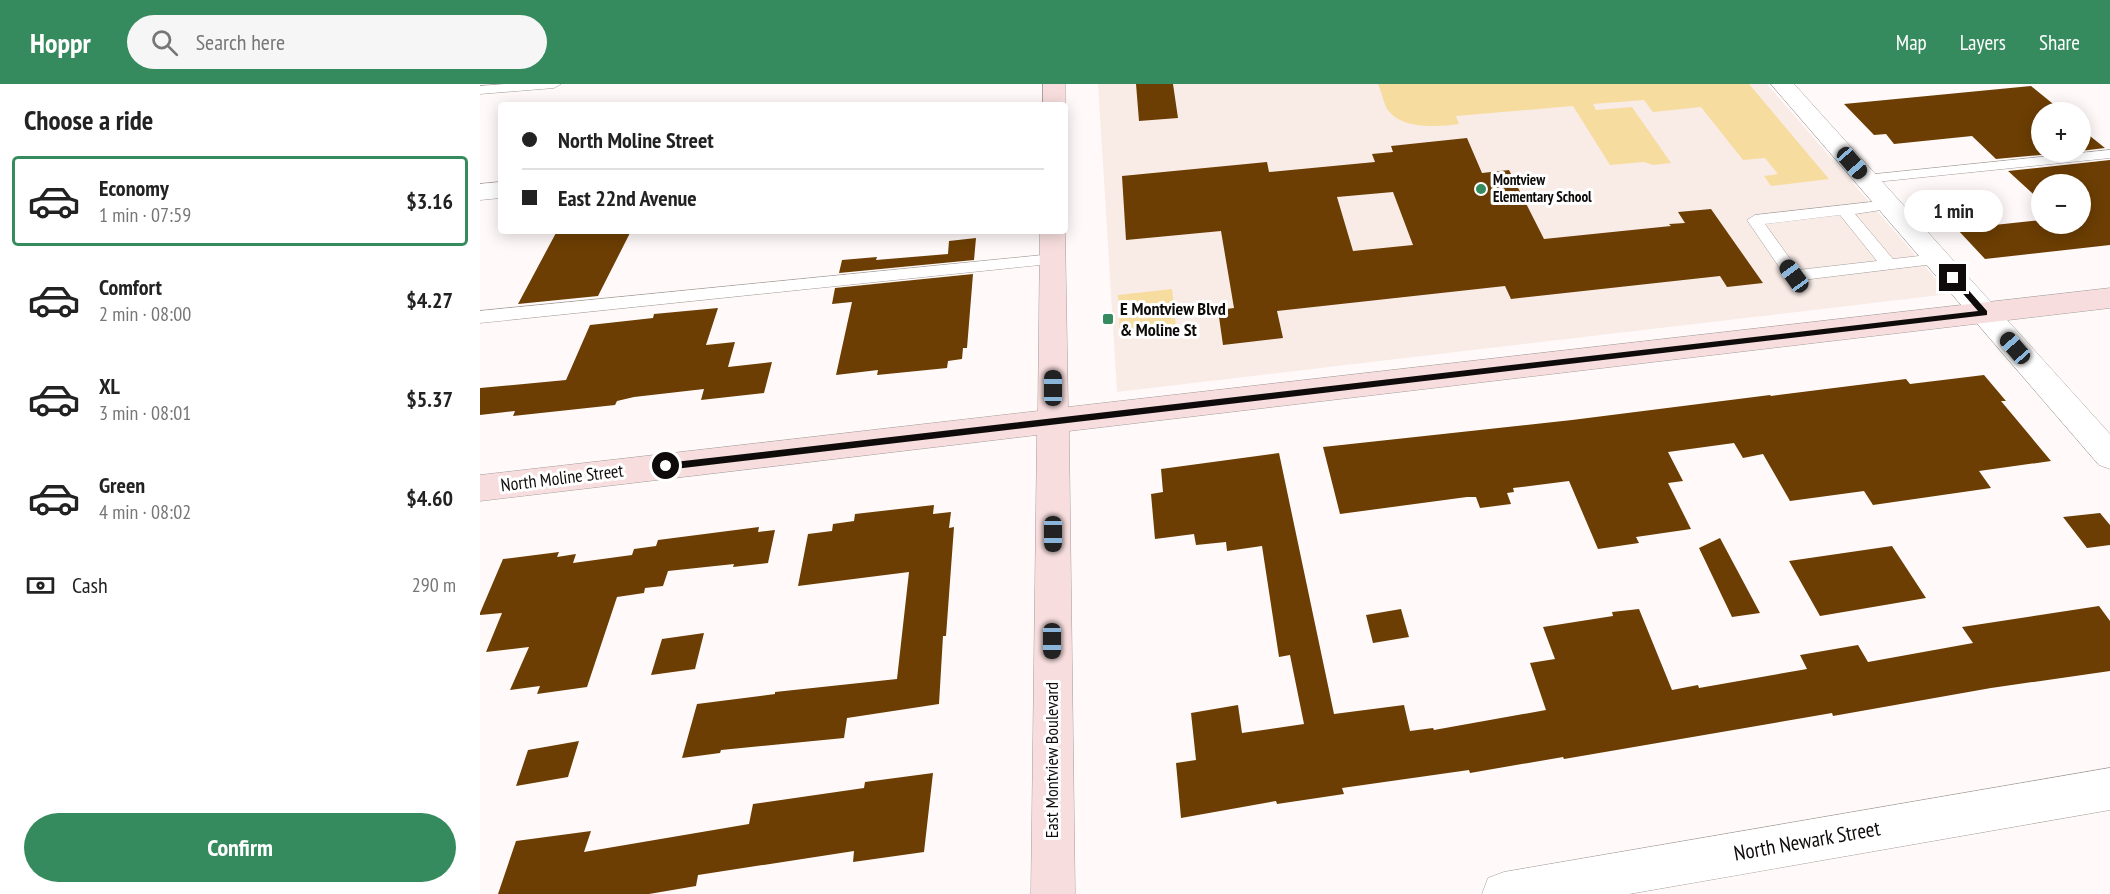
<!DOCTYPE html>
<html lang="en">
<head>
<meta charset="utf-8">
<style>
  body { margin:0; font-family:"PT Sans Narrow",sans-serif; background:#f6f6f6; color:#222; height:100vh; display:flex; flex-direction:column; font-size:22px; white-space:nowrap }
  * { box-sizing:border-box; margin:0 }
  p { font-size:20px; color:#767676 }
  .icon { flex:none; width:33px; height:33px; fill:none; stroke:currentColor; stroke-width:2; stroke-linecap:round; stroke-linejoin:round }
  .map { position:relative; flex:1; overflow:hidden }
  .side { display:flex; flex-direction:column; background:#fff; width:480px }
  .side>* { flex:none }
  .top-card { position:absolute; left:18px; top:18px; width:570px; height:132px; border-radius:6px; box-shadow:0 3px 15px #0003; display:grid; align-content:center; height:132px; padding:0 24px; background:#fff }
  .controls { position:absolute; left:1551px; top:18px; display:grid; gap:12px }
  .controls a { display:grid; place-items:center; width:60px; height:60px; border-radius:50%; background:#fff; box-shadow:0 3px 15px #0003; font-size:30px }
  .end { position:absolute; width:27px; height:27px; margin:-14px; border:8px solid #0e0b0a; background:#fff; box-shadow:0 0 0 3px #fff }
  .from { border-radius:50% }
  .bubble { position:absolute; height:42px; border-radius:21px; background:#fff; box-shadow:0 3px 15px #0003; font-size:20px; font-weight:800; line-height:42px; text-align:center }
  .car { position:absolute; width:18px; height:36px; margin:-18px -9px; border-radius:8px; box-shadow:0 0 4px 2px #0007; background:linear-gradient(#222 24%,#8ab4d8 0 40%,#222 0 76%,#8ab4d8 0 86%,#222 0) }
  .top-card b { display:flex; align-items:center; gap:21px; height:57px; font-size:22px }
  .top-card b+b { border-top:2px solid #e0e0e0 }
  .top-card i { width:15px; height:15px; background:#222 }
  ul { padding:0; list-style:none }
  li { display:flex; align-items:center; gap:18px; height:90px; margin:0 12px 9px; padding:0 12px; border:3px solid transparent; border-radius:6px }
  li div { flex:1 }
  li b { display:block; font-size:22px }
  li em { font-style:normal; font-weight:800 }
  li.selected { border-color:#368b5e }
  li>.icon { width:54px; height:54px; stroke-width:1.5 }
  h2 { padding:0 24px; font-size:27px; line-height:72px }
  .pay { display:flex; align-items:center; gap:15px; height:66px; padding:0 24px; font-size:22px }
  .pay p { margin-inline-start:auto }
  .cta { display:flex; gap:12px; margin-top:auto; padding:12px 24px }
  .cta a { flex:1; height:69px; border-radius:36px; background:#368b5e; color:#fff; font-size:24px; font-weight:800; line-height:69px; text-align:center }
  header { display:flex; align-items:center; gap:36px; box-sizing:border-box; height:84px; padding:0 30px; background:#368b5e; color:#fff }
  header strong { font-size:28px }
  nav { display:flex; gap:33px; margin-inline-start:auto; font-size:21px }
  .search { width:420px; height:54px; background:#f6f6f6; display:flex; align-items:center; gap:15px; box-sizing:border-box; padding:0 21px; border-radius:33px; color:#767676; font-size:22px }
  main { display:flex; flex:1; min-height:0 }
  .map>svg:first-child { display:block }
</style>
</head>
<body>
<header>
<strong>Hoppr</strong>
<div class="search"><svg class="icon" aria-label="search" viewBox="0 0 24 24"><circle cx="10" cy="10" r="6"/><path d="M15 15l6 6"/></svg>Search here</div>
<nav><a>Map</a><a>Layers</a><a>Share</a></nav>
</header>
<main>
<section class="side">
<h2>Choose a ride</h2>
<ul>
<li class="selected"><svg class="icon" aria-label="car" viewBox="0 0 24 24"><path d="M5 17H2v-5l4-1 3-4h7l3 4 3 1v5h-3M9 17h6M6 11h13"/><circle cx="7" cy="17" r="2"/><circle cx="17" cy="17" r="2"/></svg><div><b>Economy</b><p>1 min · 07:59</p></div><em>$3.16</em></li>
<li><svg class="icon" aria-label="car" viewBox="0 0 24 24"><path d="M5 17H2v-5l4-1 3-4h7l3 4 3 1v5h-3M9 17h6M6 11h13"/><circle cx="7" cy="17" r="2"/><circle cx="17" cy="17" r="2"/></svg><div><b>Comfort</b><p>2 min · 08:00</p></div><em>$4.27</em></li>
<li><svg class="icon" aria-label="car" viewBox="0 0 24 24"><path d="M5 17H2v-5l4-1 3-4h7l3 4 3 1v5h-3M9 17h6M6 11h13"/><circle cx="7" cy="17" r="2"/><circle cx="17" cy="17" r="2"/></svg><div><b>XL</b><p>3 min · 08:01</p></div><em>$5.37</em></li>
<li><svg class="icon" aria-label="car" viewBox="0 0 24 24"><path d="M5 17H2v-5l4-1 3-4h7l3 4 3 1v5h-3M9 17h6M6 11h13"/><circle cx="7" cy="17" r="2"/><circle cx="17" cy="17" r="2"/></svg><div><b>Green</b><p>4 min · 08:02</p></div><em>$4.60</em></li>
</ul>
<div class="pay"><svg class="icon" aria-label="cash" viewBox="0 0 24 24"><path d="M3 7h18v10H3z"/><circle cx="12" cy="12" r="2"/></svg>Cash<p>290 m</p></div>
<div class="cta"><a>Confirm</a></div>
</section>
<div class="map">
<svg width="1630" height="810" viewBox="0 0 1630 810">
  <rect width="100%" height="100%" fill="#fffaf9"/>
  <path fill="#f9ece7" d="M618 0H1287L1469 210 637 308Z"/>
  <path fill="#f6dc9f" d="M898 0H1269L1349 95 1291 102 1284 92 1298 90 1285 74 1263 76 1221 23 1173 28 1164 16 1113 20 1116 26 1152 23 1191 79 1173 81 1164 78 1130 81 1093 22 976 32 979 40C957 43 919 46 906 23 903 16 901 7 898 0Z
    M692 205 696 242 640 248 638 211Z"/>
  <path fill="#6c3e03" fill-rule="evenodd" d="M656 0H693L698 34 659 37Z
    M1551 2 1583 28H1562V68H1593L1516 75 1492 52 1414 60 1406 50 1394 51 1364 20Z
    M1600 44 1625 64 1600 67Z
    M987 54 1002 89 1029 86 1064 155 1191 142 1189 140 1205 139 1198 128 1231 125 1283 199 1247 203 1240 192 1031 215 1025 202 797 227 803 254 743 261 738 226 754 224 741 147 646 156 642 92 787 78 789 88 895 78 892 70 913 68 911 62ZM913 108 933 161 873 167 857 113Z
    M1630 76V161L1505 175 1477 145 1562 136V140H1600V100H1562V118L1528 87Z
    M77 147H151L118 212 38 220Z
    M496 154 494 176 359 189 362 176 397 173 396 176 468 170 469 157Z
    M493 190 487 264H483L482 275 468 277 467 284 397 291 398 286 356 291 372 218 352 220 355 204Z
    M238 224 226 261 255 258 248 283 292 278 284 309 221 316 224 305 154 313 137 317 135 321 33 332 35 327 0 331V304L86 296 110 241 173 234 174 230Z
    M1504 291 1526 317H1521L1571 377 1499 387 1511 404 1393 421 1384 407 1310 417 1283 370 1263 374 1254 359 1188 368 1203 397 1188 399 1211 445 1156 453 1159 459 1118 465 1089 397 1033 404 1034 408 1027 409 1031 420 1000 424 996 413H987L860 430 843 363 1092 336 1290 311 1291 312 1426 295 1430 300Z
    M799 369 854 630 924 621 930 647 953 644 954 646 1066 626 1050 579 1075 575 1063 543 1133 532 1132 528 1159 525 1192 606 1218 601 1219 604 1327 585 1320 571 1378 561 1388 578 1493 559 1482 543 1619 522 1630 537V587L1511 604 1353 632 1352 629 1084 675 1083 673 990 689 989 686 862 704 864 710 797 720 796 717 701 734 696 679 716 676 711 629 758 621 762 649 824 640 810 571 799 573 782 462 747 467 746 458 716 461 714 450 675 455 671 410 683 408 681 385Z
    M454 421 453 430 471 428 469 444 474 443 466 552H463L459 620 367 634 364 654 241 666 240 669 202 674 217 620 295 610V608L417 595 429 488 318 502 328 450 352 447 353 440 374 437 375 430Z
    M1620 429 1630 441V461L1607 464 1583 433Z
    M279 443 278 448 295 446 288 479 253 483 254 480 188 487 183 502 165 504 164 509 137 513 107 603 57 610 60 602 30 606 49 563 6 568 22 529 0 531V529L23 475 79 468 77 473 96 470 93 479 152 471 154 465 176 462 178 456Z
    M1240 454 1280 529 1252 533 1219 464Z
    M1412 462 1446 514 1340 532 1309 477Z
    M921 525 929 553 893 559 886 531Z
    M224 549 215 585 171 591 182 555Z
    M99 657 88 693 36 702 48 666Z
    M453 689 444 768 373 778 374 767 218 791 216 802 169 810H18L36 757 111 747 104 768 269 740 273 720 384 704 385 698Z"/>
  <g fill="none" stroke-linecap="round" stroke-linejoin="round">
    <defs>
      <path id="lane" d="M25 0H81L74 4 0 10V2Z
        M1630 66V74L1386 99 1379 95 1386 91Z
        M1409 116 1414 118 1416 121 1414 124 1375 130 1413 175 1456 170 1462 171 1464 175 1462 179 1314 197 1308 196 1267 136 1275 131ZM1360 131 1397 177 1318 186 1285 140Z
        M573 170 579 171 581 175 579 179 0 239V227Z"/>
      <path id="street" d="M1291 0H1314L1630 350V385L1619 381Z
        M21 98V114L0 116V100Z
        M1630 684V726L1149 810H1002L1008 794 1024 788Z"/>
      <path id="secondary" d="M563 0H585V22L563 21Z
        M585 145 588 323 1630 204V224L589 347 595 810H551L557 351 0 417V391L558 327 560 147Z"/>
    </defs>
    <use href="#lane" stroke="#a39c99" stroke-width="1"/>
    <use href="#street" stroke="#a39c99" stroke-width="1"/>
    <use href="#secondary" stroke="#a39c99" stroke-width="1"/>
    <use href="#lane" fill="#fff" fill-rule="evenodd"/>
    <use href="#street" fill="#fff" fill-rule="evenodd"/>
    <use href="#secondary" fill="#f7ddde" fill-rule="evenodd"/>
  </g>
  <path fill="#0e0b0a" d="M1471 192H1476L1507 227V231L186 386 181 382 186 379 1498 227 1471 196Z"/>
  <g fill="#368b5e" stroke="#fff" stroke-width="2">
    <circle cx="1001" cy="105" r="6"/>
    <rect x="622" y="229" width="12" height="12" rx="3"/>
  </g>
  <g text-anchor="middle" stroke-width="6" stroke-linejoin="round" paint-order="stroke">
    <g font-size="15" font-weight="bold" fill="#0e0b0a" stroke="#fff" text-anchor="start">
      <text x="1013" y="101">Montview<tspan x="1013" dy="17">Elementary School</tspan></text>
    </g>
    <g font-size="18" font-weight="bold" fill="#0e0b0a" stroke="#fff" text-anchor="start">
      <text x="640" y="231">E Montview Blvd<tspan x="640" dy="21">&amp; Moline St</tspan></text>
    </g>
    <g font-size="18" fill="#0e0b0a" stroke="#fff">
      <text transform="translate(82 394) rotate(-7)" y="6">North Moline Street</text>
      <text transform="translate(572 676) rotate(-90)" y="6">East Montview Boulevard</text>
    </g>
    <g font-size="21" fill="#0e0b0a" stroke="#fff">
      <text transform="translate(1327 757) rotate(-10)" y="7">North Newark Street</text>
    </g>
  </g>
</svg>
<div class="controls">
<a>+</a>
<a>−</a>
</div>
<i class="end from" style="left:186px;top:382px"></i>
<i class="end" style="left:1473px;top:194px"></i>
<div class="bubble" style="left:1424px;top:106px;width:99px">1 min</div>
<i class="car" style="left:1372px;top:79px;rotate:139deg"></i>
<i class="car" style="left:1314px;top:192px;rotate:324deg"></i>
<i class="car" style="left:1535px;top:264px;rotate:319deg"></i>
<i class="car" style="left:573px;top:304px;rotate:0deg"></i>
<i class="car" style="left:573px;top:450px;rotate:180deg"></i>
<i class="car" style="left:572px;top:557px;rotate:180deg"></i>
<div class="top-card">
<b><i class="from"></i>North Moline Street</b>
<b><i></i>East 22nd Avenue</b>
</div>
</div>
</main>
</body>
</html>
